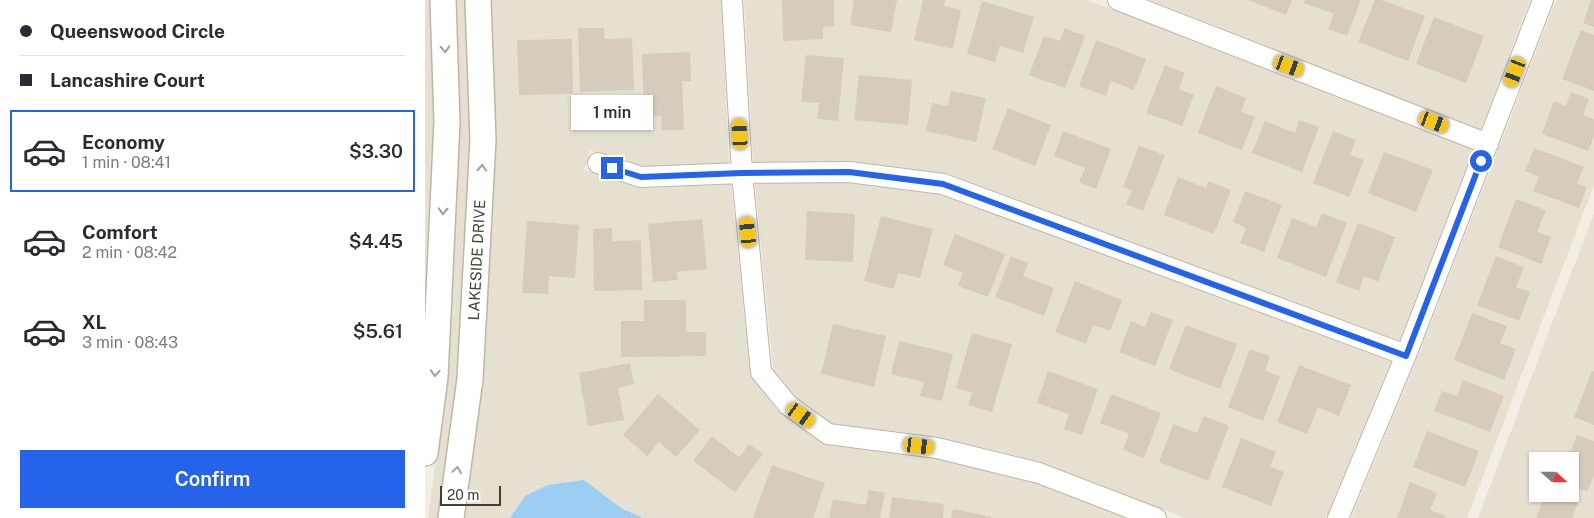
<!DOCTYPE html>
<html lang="en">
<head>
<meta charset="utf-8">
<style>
  body { margin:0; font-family:"Public Sans",sans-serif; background:#f2f2f3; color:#2b2b33; height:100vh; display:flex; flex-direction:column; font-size:19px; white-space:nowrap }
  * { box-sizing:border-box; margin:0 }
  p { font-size:16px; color:#7c7c81 }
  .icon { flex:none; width:28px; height:28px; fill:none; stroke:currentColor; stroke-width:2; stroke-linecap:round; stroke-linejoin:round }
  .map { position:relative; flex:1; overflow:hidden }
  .panel { display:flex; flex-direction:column; background:#fff; width:425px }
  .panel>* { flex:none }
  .hud { display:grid; align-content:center; height:110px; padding:0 20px; background:#fff }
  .needle { width:32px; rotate:111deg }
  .controls { position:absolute; left:1104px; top:452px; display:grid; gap:10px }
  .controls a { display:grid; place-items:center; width:50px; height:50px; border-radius:0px; background:#fff; box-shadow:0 1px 4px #0004; font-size:25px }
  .scale { position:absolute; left:15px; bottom:12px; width:61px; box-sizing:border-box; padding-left:5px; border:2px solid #443e33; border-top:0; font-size:14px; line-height:18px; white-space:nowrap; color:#443e33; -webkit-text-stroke:4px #fff; paint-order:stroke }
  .end { position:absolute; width:22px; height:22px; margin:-11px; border:6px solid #2563eb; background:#fff; box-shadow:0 0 0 2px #fff }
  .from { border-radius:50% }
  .bubble { position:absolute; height:35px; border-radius:0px; background:#fff; box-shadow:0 1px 4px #0004; font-size:16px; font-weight:600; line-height:35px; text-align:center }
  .car { position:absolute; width:15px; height:30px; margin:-15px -8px; border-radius:6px; box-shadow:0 0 4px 1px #0007; background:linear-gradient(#f5c518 24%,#345 0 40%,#f5c518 0 76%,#345 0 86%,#f5c518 0) }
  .hud b { display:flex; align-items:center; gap:18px; height:48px; font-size:19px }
  .hud b+b { border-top:1px solid #e1e1e2 }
  .hud i { width:12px; height:12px; background:#2b2b33 }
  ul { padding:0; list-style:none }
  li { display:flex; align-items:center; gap:15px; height:82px; margin:0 10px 8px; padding:0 10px; border:2px solid transparent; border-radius:0px }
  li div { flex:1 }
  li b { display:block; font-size:19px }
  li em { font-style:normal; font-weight:600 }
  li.active { border-color:#2563eb }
  li>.icon { width:45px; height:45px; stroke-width:1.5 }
  .action { display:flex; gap:10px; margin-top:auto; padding:10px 20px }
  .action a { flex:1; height:58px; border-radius:0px; background:#2563eb; color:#fff; font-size:20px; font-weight:600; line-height:58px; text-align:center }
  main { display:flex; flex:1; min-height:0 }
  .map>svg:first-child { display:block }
</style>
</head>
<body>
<main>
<section class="panel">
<div class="hud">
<b><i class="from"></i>Queenswood Circle</b>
<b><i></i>Lancashire Court</b>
</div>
<ul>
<li class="active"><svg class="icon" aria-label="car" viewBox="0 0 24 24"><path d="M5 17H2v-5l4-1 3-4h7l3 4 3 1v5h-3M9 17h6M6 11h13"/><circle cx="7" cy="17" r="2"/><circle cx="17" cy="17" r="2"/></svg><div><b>Economy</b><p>1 min · 08:41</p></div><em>$3.30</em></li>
<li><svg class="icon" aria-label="car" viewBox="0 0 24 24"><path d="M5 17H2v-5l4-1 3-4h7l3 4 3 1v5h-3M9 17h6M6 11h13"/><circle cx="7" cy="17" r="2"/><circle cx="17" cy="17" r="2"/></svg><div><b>Comfort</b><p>2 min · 08:42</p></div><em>$4.45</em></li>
<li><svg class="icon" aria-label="car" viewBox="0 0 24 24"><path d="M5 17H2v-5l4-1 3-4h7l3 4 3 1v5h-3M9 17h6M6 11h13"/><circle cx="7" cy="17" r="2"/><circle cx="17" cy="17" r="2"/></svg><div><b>XL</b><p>3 min · 08:43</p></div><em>$5.61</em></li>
</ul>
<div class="action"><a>Confirm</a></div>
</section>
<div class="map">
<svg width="1169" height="518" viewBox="0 0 1169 518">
  <rect width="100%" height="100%" fill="#f2eee3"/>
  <path fill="#e6e0d1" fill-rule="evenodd" d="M0 0H7L10 121 0 346Z
    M30 0H41L46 139 34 377 14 518H3L22 379Z
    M64 0H296L304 163 217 167 165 150 159 170 217 188 306 184 325 372 353 411 396 442 402 445 511 458 612 483 702 518H218L196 508 159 480 100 496 85 518H38Z
    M319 0H661L716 19 1049 149 974 342 522 174 424 162H328Z
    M725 0H1105L1056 130Z
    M1131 0H1169V185L1042 518H926L988 369Z
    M330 183H424L516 194 966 361 901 518H760L617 462 513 437 407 424 371 398 348 369Z
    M1169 214V518H1053L1119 344ZM1112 461H1145V494H1112Z"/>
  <path fill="#9ccdf2" d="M159 480 196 508 218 518H85L100 496 123 485Z"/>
  <path fill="#d7ccbb" d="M357 0H409V26L398 27V39L358 41Z
    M429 0H472L466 32 425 25Z
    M498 0H520L519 6 536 10 528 49 489 40Z
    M823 0H867L861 15Z
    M880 0H936L922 36 903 29 909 14 879 3Z
    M950 0H957L1000 16 983 61 933 42Z
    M1166 0H1169V27L1158 23Z
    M557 1 609 17 598 53 575 46 570 62 542 54Z
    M1009 17 1059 36 1041 83 991 64Z
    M153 28H179L180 39 207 38 209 90 155 92Z
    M640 28 660 36 640 88 604 75 619 36 635 41Z
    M1156 30 1169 35V91L1137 79Z
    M147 39 148 94 94 95 92 40Z
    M671 40 721 59 709 90 686 81 681 96 654 86Z
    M265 52 266 81H257L259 130H237L236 116 219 117 217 54Z
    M381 55 419 58 413 121 392 119 394 103 376 102Z
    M740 65 760 73 754 89 769 95 757 126 721 113Z
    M434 75 487 80 483 125 429 120Z
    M791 86 821 98 816 112 830 117 817 150 773 133Z
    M526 91 561 98 551 142 501 131 507 103 523 106Z
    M1146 92 1164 99 1158 115 1169 119V136L1163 151 1117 134 1129 101 1141 106Z
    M583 108 626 125 610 166 567 149Z
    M874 120 894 127 877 172 827 153 840 121 870 133Z
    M638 131 686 149 671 189 654 182 660 168 629 156Z
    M908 131 931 140 925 155 939 160 924 197 888 183Z
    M714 146 740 155 718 211 701 204 707 191 698 187Z
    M1109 148 1159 167 1152 183 1162 187 1154 208 1108 191 1114 177 1100 171Z
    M959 152 1008 170 991 212 943 193Z
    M753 177 781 188 783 181 806 190 789 234 739 215Z
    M820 191 857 205 839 252 815 243 821 228 808 222Z
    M1091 199 1121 210 1112 232 1126 237 1116 264 1073 247Z
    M382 211 430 214 428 262 380 260Z
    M897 213 922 223 901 277 852 258 867 218 891 227Z
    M456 216 508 229 495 278 473 273 469 289 439 281Z
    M277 219 282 269 252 272 253 280 228 282 223 224Z
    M102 221 154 225 150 278 124 276 123 294 97 293Z
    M933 223 970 237 953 282 939 276 934 291 911 282Z
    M187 228V241L216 240 217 290 169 291 168 229Z
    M530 234 580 254 563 297 533 286 538 273 518 265Z
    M586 256 603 263 598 276 629 288 619 316 570 297Z
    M1071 256 1099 267 1091 287 1105 292 1094 321 1052 305Z
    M650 281 697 300 685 331 668 325 661 344 630 332Z
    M219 300H261V332H281V356L196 357V321H219Z
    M726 312 748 320 730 366 694 352 706 321 720 327Z
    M1047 313 1082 326 1075 343 1091 349 1079 380 1029 360Z
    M408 324 461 336 449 387 396 374Z
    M761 325 812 344 795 389 744 369Z
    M547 333 587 344 567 412 543 405 547 393 531 388Z
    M474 341 528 354 517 401 495 396 499 382 466 374Z
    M825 349 845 356 840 371 855 376 838 421 803 407Z
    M205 363 209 384 193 388 199 420 163 426 154 373Z
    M874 365 926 385 914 416 893 407 882 434 852 422Z
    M623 371 673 389 657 435 639 429 644 414 612 403Z
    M1167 371 1169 372V425L1149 417Z
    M1038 380 1079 396 1065 432 1009 411 1017 391 1032 396Z
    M233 394 275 430 251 457 234 442 222 456 198 435Z
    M686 394 736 413 719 458 698 450 704 434 675 423Z
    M779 416 804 426 783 481 734 462 748 424 772 433Z
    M1002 431 1054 451 1040 487 988 467Z
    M1152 435 1169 441V475L1162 492 1145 485V461H1142Z
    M287 436 314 457 324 444 338 454 310 492 268 461Z
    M816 438 851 452 845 466 859 472 846 506 797 487Z
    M347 465 400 483 388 518H328Z
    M985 482 1012 493 1005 510 1021 516 1020 518H972Z
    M444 490 460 493 455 518H404L408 499 441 505Z
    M1120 494H1129L1153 503 1147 518H1111Z
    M467 497 519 504 518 518H464Z
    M528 509 566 517V518H526Z"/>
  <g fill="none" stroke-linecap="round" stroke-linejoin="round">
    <defs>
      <path id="minor" d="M307 0 317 173 336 372 363 405 403 434 512 448 614 473 731 518
        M693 0 1063 144
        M173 163 216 177 317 173 424 172 518 184 981 355
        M913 518 981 355 1118 0"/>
      <path id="tertiary" d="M0 453 10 377 22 122 18 0
        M26 518 45 379 58 140 53 0"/>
    </defs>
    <use href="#minor" stroke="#beb6a5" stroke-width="22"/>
    <use href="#tertiary" stroke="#beb6a5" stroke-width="28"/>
    <use href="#minor" stroke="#fff" stroke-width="20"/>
    <use href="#tertiary" stroke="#fff" stroke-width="25"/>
  </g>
  <defs><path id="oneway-chevron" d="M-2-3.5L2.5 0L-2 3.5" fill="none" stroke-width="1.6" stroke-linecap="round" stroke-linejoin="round" transform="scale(1.25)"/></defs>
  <g stroke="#a29e99">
    <use href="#oneway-chevron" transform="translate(20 49) rotate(88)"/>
    <use href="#oneway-chevron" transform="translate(57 168) rotate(-87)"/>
    <use href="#oneway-chevron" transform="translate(18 211) rotate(93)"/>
    <use href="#oneway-chevron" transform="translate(10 373) rotate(94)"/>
    <use href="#oneway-chevron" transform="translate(32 470) rotate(-82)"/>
  </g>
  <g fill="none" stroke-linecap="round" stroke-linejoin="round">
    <path stroke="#2563eb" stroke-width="6" d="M187 168 216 177 317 173 424 172 518 184 981 356 1056 161"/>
  </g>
  <g text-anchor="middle" stroke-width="4" stroke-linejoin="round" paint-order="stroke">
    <g font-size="15" fill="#443e33" stroke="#fff">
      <text transform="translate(52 260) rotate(-87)" y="5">LAKESIDE DRIVE</text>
    </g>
  </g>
</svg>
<div class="controls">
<a><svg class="needle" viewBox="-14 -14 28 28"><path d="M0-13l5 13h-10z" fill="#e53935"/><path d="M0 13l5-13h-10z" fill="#7c7c81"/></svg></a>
</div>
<div class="scale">20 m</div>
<i class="end from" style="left:1056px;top:161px"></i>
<i class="end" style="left:187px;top:168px"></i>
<div class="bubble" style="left:146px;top:95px;width:82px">1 min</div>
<i class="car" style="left:864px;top:66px;rotate:111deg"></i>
<i class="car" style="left:1090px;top:72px;rotate:201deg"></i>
<i class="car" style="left:1009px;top:122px;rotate:111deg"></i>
<i class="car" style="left:315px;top:134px;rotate:357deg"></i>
<i class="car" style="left:323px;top:232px;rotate:354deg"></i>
<i class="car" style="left:376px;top:415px;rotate:125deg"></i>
<i class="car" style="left:494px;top:446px;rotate:97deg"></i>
</div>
</main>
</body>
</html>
